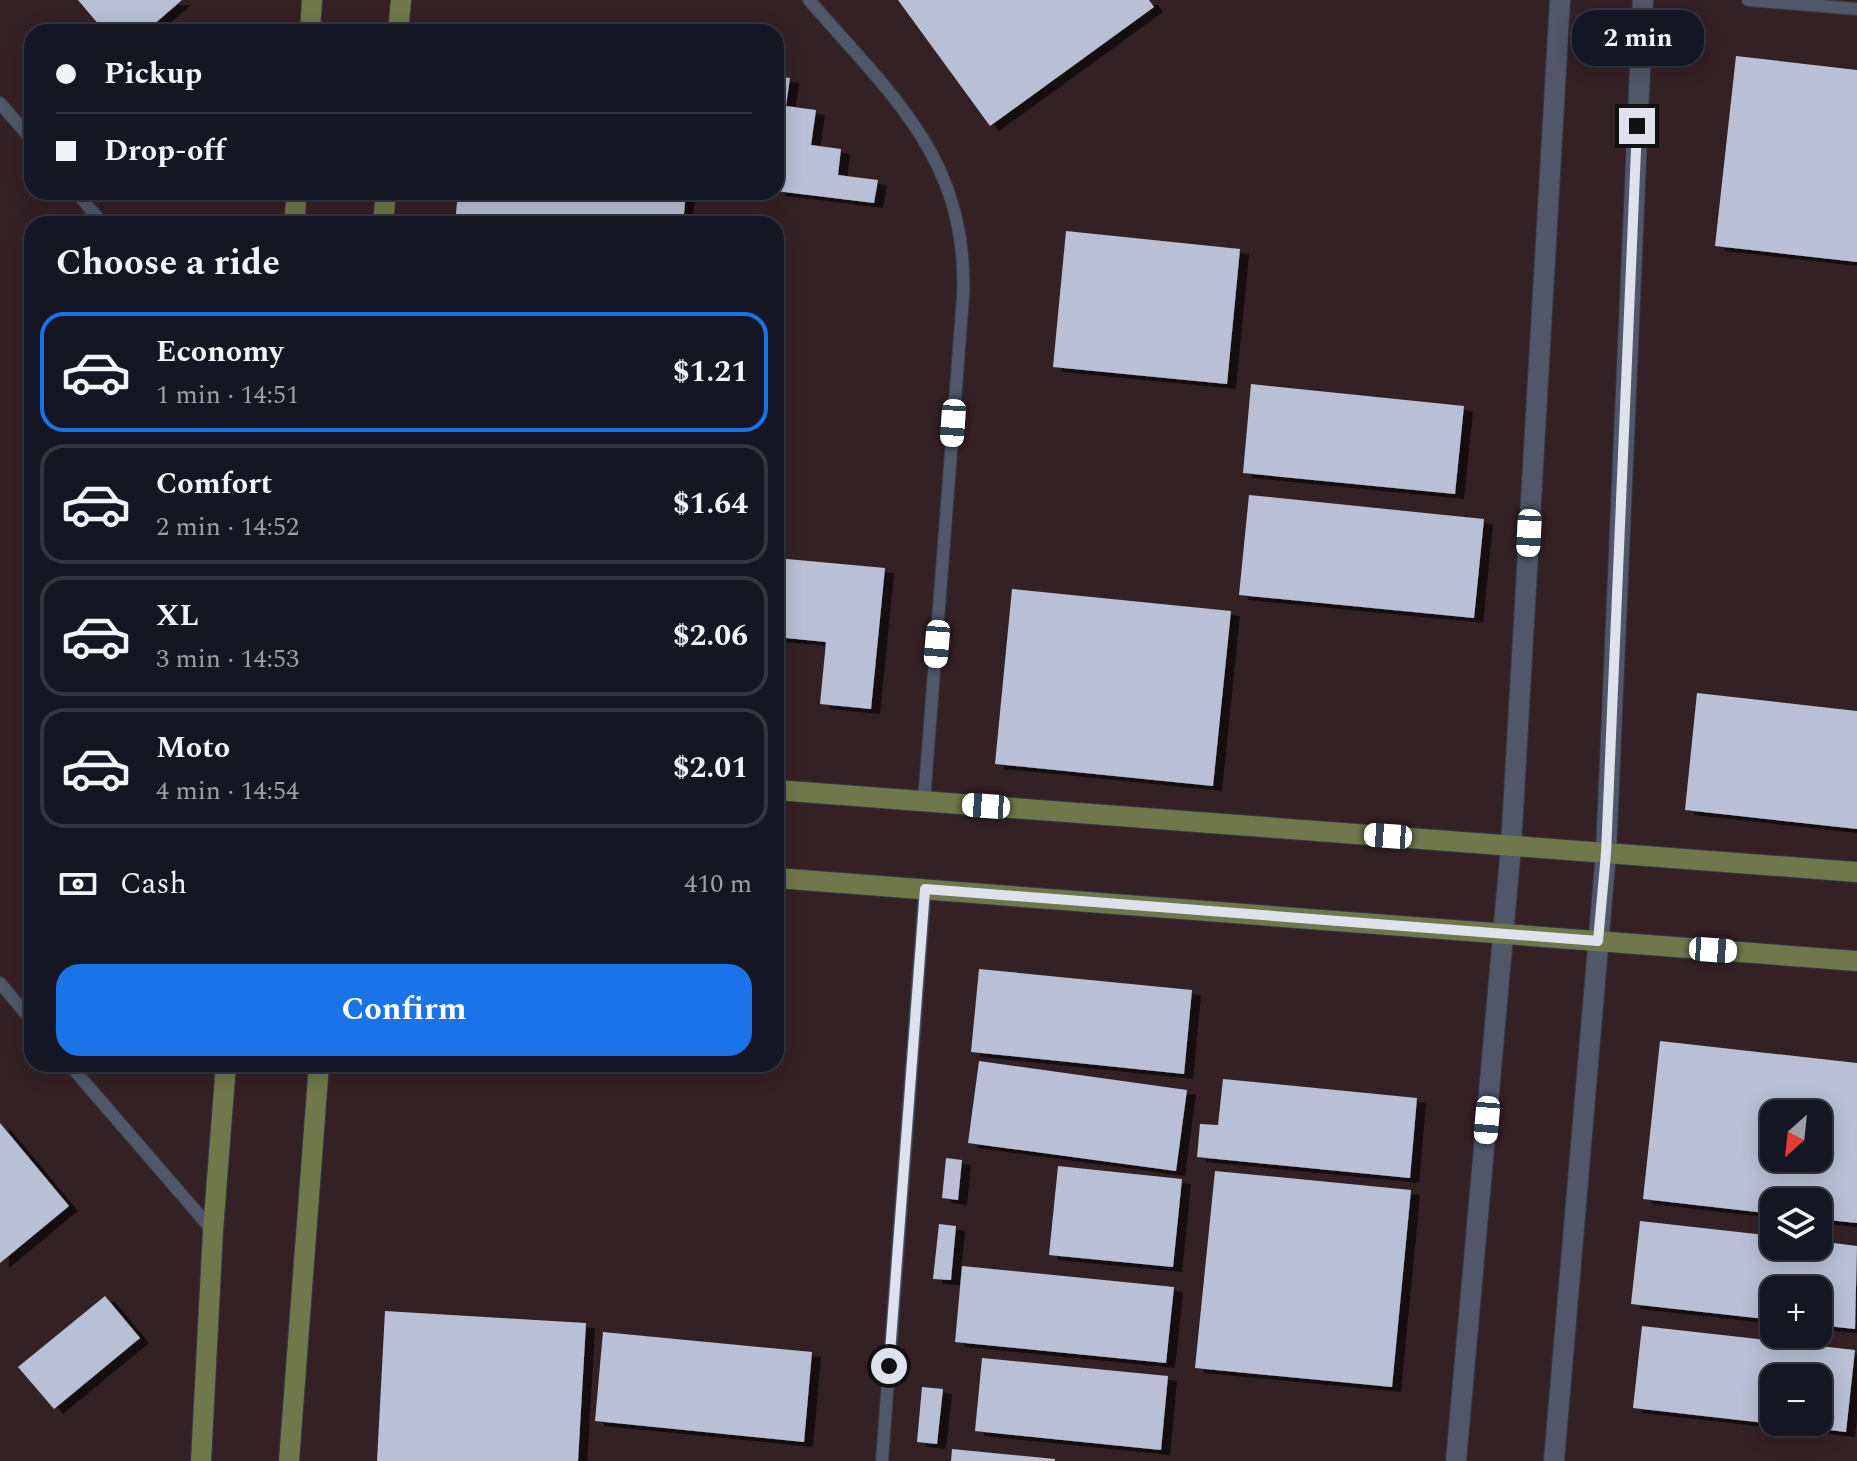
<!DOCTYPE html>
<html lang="en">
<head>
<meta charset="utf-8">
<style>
  body { margin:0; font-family:Spectral,serif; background:#212430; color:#f1f3f6; height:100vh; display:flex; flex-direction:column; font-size:30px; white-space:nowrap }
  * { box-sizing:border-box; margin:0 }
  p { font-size:26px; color:#9d9fa6 }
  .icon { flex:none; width:44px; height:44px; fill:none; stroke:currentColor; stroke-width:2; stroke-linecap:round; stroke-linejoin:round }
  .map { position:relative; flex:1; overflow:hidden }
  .details { position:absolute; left:24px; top:216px; width:760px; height:856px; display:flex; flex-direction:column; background:#141723; border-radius:24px; box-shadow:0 4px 20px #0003,0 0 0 2px #333641 }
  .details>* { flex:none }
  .guide { position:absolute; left:24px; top:24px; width:760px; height:176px; border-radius:24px; box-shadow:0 4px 20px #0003,0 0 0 2px #333641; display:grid; align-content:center; height:176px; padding:0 32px; background:#141723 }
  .needle { width:52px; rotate:207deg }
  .controls { position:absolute; left:1760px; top:1100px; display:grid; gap:16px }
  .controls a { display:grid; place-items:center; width:72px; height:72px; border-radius:16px; background:#141723; box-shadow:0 4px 20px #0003,0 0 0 2px #333641; font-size:40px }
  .end { position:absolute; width:36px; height:36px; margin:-18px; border:10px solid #dfe2ed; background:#111; box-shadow:0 0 0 4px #111 }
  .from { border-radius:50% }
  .bubble { position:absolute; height:56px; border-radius:24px; background:#141723; box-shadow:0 4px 20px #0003,0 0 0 2px #333641; font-size:26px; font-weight:700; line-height:56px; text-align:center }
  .car { position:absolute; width:24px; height:48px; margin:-24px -12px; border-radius:10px; box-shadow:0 0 6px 2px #0007; background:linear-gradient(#fff 24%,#345 0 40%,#fff 0 76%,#345 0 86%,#fff 0) }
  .guide b { display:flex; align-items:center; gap:28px; height:76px; font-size:30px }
  .guide b+b { border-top:2px solid #333641 }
  .guide i { width:20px; height:20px; background:#f1f3f6 }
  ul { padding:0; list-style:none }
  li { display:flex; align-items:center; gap:24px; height:120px; margin:0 16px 12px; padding:0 16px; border:4px solid #333641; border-radius:24px }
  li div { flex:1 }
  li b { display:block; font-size:30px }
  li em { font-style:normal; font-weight:700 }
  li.on { border-color:#1a73e8 }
  li>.icon { width:72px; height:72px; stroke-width:1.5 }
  h2 { padding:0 32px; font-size:36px; line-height:96px }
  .pay { display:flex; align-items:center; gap:20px; height:88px; padding:0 32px; font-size:30px }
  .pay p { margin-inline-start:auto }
  .button { display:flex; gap:16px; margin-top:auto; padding:16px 32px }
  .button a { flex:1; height:92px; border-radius:24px; background:#1a73e8; color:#fff; font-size:32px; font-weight:700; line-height:92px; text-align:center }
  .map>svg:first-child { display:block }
</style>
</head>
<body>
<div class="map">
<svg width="1857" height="1461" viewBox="0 0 1857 1461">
  <defs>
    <filter id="shadow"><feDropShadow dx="9" dy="5" stdDeviation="0" flood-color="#0009"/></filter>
  </defs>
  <rect width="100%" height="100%" fill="#1b1f2f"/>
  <path fill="#342126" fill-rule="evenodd" d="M0 0H1857V1461H0ZM32 32H776V192H32ZM32 224H776V1064H32ZM1774 1114H1818V1158H1774ZM1774 1202H1818V1246H1774ZM1774 1290H1818V1334H1774ZM1774 1378H1818V1422H1774Z"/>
  <path fill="#b9c0d5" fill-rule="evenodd" filter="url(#shadow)" d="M78 0H182L145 32H105Z
    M898 0H1149L1154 7 990 126Z
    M1736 56 1857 70V262L1715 246Z
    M776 76 790 78 786 106 816 110 811 145 841 149 838 175 878 180 874 203 776 191Z
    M458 192H686L683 224H455Z
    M1066 231 1240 249 1227 384 1053 367Z
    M1251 384 1464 406 1455 494 1243 473Z
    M1249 495 1484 519 1474 618 1239 595Z
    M776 558 885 568 871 709 820 704 826 642 776 637Z
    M1012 589 1231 611 1213 786 995 764Z
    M1697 693 1857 711V829L1685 810Z
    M979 969 1192 990 1184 1074 971 1052Z
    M1660 1041 1857 1063V1223L1818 1219V1202H1774V1214L1643 1199ZM1774 1114H1818V1158H1774Z
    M979 1061 1187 1090 1176 1171 968 1143Z
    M1223 1079 1417 1098 1410 1178 1197 1157 1200 1124 1218 1125Z
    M0 1123 69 1206 0 1263Z
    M946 1158 962 1160 958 1200 942 1198Z
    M1058 1166 1182 1179 1173 1267 1049 1255Z
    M1215 1171 1411 1190 1392 1387 1195 1368Z
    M1640 1221 1774 1236V1246H1818V1241L1857 1246 1855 1329 1818 1325V1290H1774V1320L1631 1304Z
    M939 1224 956 1226 951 1280 933 1279Z
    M962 1266 1174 1287 1166 1363 955 1342Z
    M105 1296 140 1338 54 1409 18 1367Z
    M385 1311 586 1323 578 1461H377Z
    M1642 1326 1855 1350 1846 1432 1778 1424 1818 1422V1378H1774V1424L1633 1408Z
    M603 1332 812 1352 804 1442 595 1421Z
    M982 1358 1168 1376 1161 1450 975 1431Z
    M922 1387 943 1389 937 1444 917 1442Z
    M952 1449 1055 1459V1461H951Z"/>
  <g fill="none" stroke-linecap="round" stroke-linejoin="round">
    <defs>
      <path id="lane" d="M809 0C892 96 969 160 963 297L924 801
        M1748 0 1857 9
        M0 103 32 140
        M76 192 103 224
        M0 983 32 1021
        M69 1064 213 1231
        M882 1461 925 889"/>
      <path id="street" d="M1456 1461 1511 846 1560 0
        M1554 1461 1606 853 1643 0"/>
      <path id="secondary" d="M310 32 312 0
        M398 32 401 0
        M294 224 297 192
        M383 224 386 192
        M776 790 1857 872
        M776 878 1857 961
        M201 1461 213 1231 226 1064
        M289 1461 319 1064"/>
    </defs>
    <use href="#lane" stroke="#363946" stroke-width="14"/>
    <use href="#street" stroke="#363946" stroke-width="22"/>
    <use href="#secondary" stroke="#363946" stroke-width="22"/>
    <use href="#lane" stroke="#515769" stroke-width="12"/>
    <use href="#street" stroke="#515769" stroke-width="20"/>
    <use href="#secondary" stroke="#70774b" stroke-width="20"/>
  </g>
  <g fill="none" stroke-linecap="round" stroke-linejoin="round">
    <path stroke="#dfe2ed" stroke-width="10" d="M889 1366 925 889 1598 941 1606 853 1637 126"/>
  </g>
</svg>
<div class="controls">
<a><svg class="needle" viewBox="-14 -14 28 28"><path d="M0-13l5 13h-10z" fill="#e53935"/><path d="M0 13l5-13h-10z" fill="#9d9fa6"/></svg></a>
<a><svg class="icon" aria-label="layers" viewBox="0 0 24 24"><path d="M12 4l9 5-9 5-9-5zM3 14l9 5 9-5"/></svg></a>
<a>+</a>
<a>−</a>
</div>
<i class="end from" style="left:889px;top:1366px"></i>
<i class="end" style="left:1637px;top:126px"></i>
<div class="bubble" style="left:1572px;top:10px;width:132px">2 min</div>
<i class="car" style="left:953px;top:423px;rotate:184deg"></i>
<i class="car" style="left:1529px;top:533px;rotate:183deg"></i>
<i class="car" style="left:937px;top:644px;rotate:185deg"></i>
<i class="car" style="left:986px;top:806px;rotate:274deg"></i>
<i class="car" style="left:1388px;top:836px;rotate:274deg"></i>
<i class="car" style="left:1713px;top:950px;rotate:94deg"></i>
<i class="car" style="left:1487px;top:1120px;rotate:185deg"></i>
<div class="guide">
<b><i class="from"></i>Pickup</b>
<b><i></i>Drop-off</b>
</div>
<section class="details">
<h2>Choose a ride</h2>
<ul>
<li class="on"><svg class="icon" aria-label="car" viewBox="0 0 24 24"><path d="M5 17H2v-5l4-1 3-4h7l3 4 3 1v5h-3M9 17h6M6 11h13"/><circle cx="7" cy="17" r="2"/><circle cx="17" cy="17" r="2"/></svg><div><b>Economy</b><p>1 min · 14:51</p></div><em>$1.21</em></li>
<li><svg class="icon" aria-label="car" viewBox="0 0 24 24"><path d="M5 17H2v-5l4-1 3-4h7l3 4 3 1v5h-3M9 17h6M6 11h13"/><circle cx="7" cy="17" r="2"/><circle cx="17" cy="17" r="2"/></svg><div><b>Comfort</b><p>2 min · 14:52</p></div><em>$1.64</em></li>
<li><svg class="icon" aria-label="car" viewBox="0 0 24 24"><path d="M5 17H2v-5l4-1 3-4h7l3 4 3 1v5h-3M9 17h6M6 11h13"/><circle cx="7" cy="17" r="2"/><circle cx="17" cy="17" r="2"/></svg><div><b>XL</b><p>3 min · 14:53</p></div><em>$2.06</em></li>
<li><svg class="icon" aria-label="car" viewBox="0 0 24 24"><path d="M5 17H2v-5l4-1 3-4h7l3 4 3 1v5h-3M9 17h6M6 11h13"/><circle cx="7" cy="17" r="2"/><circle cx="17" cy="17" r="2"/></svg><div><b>Moto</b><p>4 min · 14:54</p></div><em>$2.01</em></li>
</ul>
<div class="pay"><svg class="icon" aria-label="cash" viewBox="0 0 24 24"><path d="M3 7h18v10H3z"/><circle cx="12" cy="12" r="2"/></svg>Cash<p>410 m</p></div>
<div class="button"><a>Confirm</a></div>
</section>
</div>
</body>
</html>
